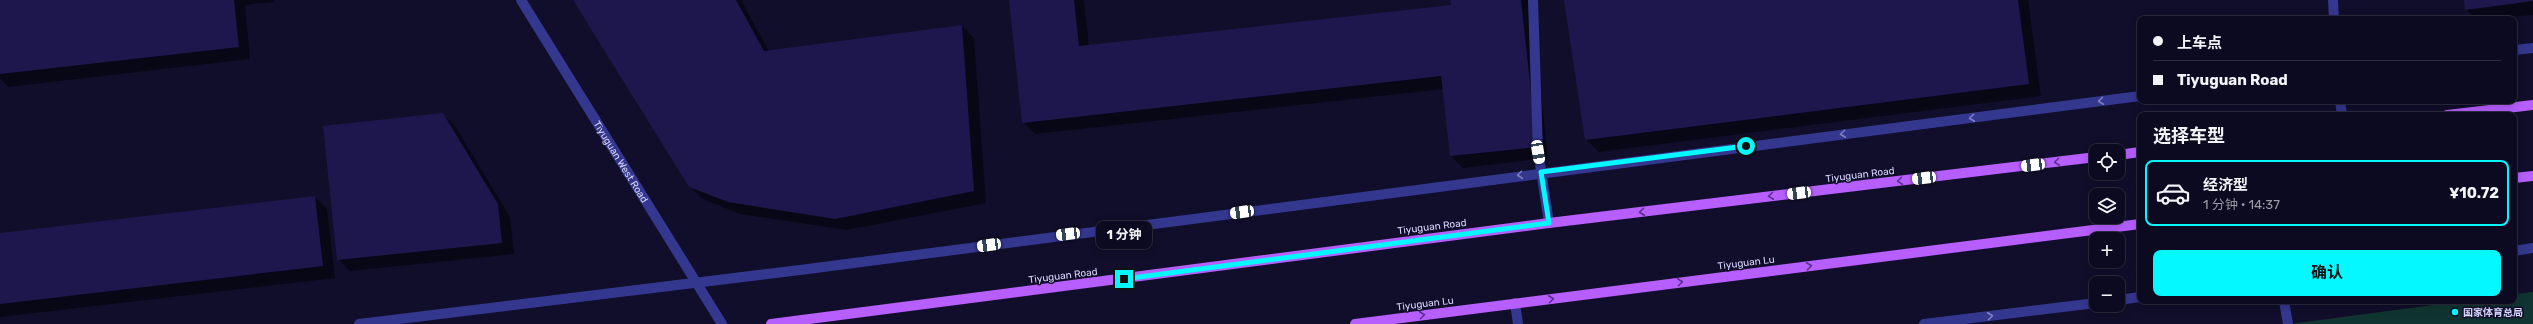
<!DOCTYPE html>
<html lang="zh">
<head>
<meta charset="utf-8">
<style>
  body { margin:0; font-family:Rubik,"Noto Sans SC",sans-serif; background:#151329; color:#f1f3f6; height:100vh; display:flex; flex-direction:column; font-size:15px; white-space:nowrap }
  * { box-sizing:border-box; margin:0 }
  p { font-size:13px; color:#9a9aa5 }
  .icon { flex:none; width:22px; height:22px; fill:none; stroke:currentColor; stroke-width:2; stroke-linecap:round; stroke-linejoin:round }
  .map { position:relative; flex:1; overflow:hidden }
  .sheet { position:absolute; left:2137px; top:112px; width:380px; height:192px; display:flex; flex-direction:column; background:#0c0a20; border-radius:8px; box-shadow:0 2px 10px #0003,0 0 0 1px #2c2b3e }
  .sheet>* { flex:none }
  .guide { position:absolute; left:2137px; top:16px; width:380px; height:88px; border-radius:8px; box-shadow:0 2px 10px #0003,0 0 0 1px #2c2b3e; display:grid; align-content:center; height:88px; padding:0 16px; background:#0c0a20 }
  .buttons { position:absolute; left:2089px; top:144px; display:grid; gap:8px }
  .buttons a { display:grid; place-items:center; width:36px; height:36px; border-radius:8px; background:#0c0a20; box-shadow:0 2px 10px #0003,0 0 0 1px #2c2b3e; font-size:20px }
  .end { position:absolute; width:18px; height:18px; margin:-9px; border:5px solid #03f8ff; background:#111; box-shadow:0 0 0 2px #111 }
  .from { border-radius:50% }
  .bubble { position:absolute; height:28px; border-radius:8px; background:#0c0a20; box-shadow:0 2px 10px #0003,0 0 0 1px #2c2b3e; font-size:13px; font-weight:700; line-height:28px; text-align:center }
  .car { position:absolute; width:12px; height:24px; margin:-12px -6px; border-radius:5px; box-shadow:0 0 3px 1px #0007; background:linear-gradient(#fff 24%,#345 0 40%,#fff 0 76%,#345 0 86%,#fff 0) }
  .guide b { display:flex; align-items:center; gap:14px; height:38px; font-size:15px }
  .guide b+b { border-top:1px solid #2c2b3e }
  .guide i { width:10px; height:10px; background:#f1f3f6 }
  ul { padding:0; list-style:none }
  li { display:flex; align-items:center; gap:12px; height:66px; margin:0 8px 6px; padding:0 8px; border:2px solid #2c2b3e; border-radius:8px }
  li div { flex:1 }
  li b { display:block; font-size:15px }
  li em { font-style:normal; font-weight:700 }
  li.active { border-color:#03f8ff }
  li>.icon { width:36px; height:36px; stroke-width:1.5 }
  h2 { padding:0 16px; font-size:18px; line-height:48px }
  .primary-button { display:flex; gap:8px; margin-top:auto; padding:8px 16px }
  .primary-button a { flex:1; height:46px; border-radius:8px; background:#03f8ff; color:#111; font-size:16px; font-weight:700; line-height:46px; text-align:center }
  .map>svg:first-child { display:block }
</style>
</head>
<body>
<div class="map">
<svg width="2533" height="324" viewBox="0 0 2533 324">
  <rect width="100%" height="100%" fill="#100e2a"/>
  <path fill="#103531" d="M2533 292V324H2290L2463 301H2514V294Z"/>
  <path fill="#0007" d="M0 0H274V2L245 5 250 59 8 87 0 78Z
    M574 0H741L769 51 962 26 974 38 986 203 847 230 740 214 703 199 690 187Z
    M1010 0H1084L1089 46 1452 6 1451 0H1531L1548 158 1463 168 1451 156 1444 89 1035 134 1023 122Z
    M1565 0H2028L2041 96 1599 152 1586 139Z
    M2465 0H2533V15L2476 19 2466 9Z
    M443 114 455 126 510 217 514 254 350 271 338 259Z
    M315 197 327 209 335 278 0 317V234Z"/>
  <path fill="#1e174d" d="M0 0H234L239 47 0 74Z
    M573 0H736L764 51 962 25 974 191 835 219 728 202 689 187Z
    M1009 0H1074L1079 46 1451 5 1450 0H1521L1537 147 1450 156 1441 76 1022 123Z
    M1564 0H2018L2029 84 1585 140Z
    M2464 0H2533V1L2465 10Z
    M443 113 498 204 502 243 337 260 323 126Z
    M315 196 323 266 0 304V233Z"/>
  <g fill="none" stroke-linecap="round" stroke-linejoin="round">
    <g stroke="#34378e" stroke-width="10">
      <path id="s1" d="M521 0 722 324"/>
      <path d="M1533 0 1538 151 1549 223"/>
      <path d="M2333 0 2334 19"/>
      <path d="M2514 50 2533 48"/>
      <path d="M2340 101 2342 115"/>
      <path d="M2514 251 2533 248"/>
      <path d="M2118 300 2140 297"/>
      <path d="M2284 301 2288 324"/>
      <path d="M1515 303 1518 324"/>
      <path d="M359 324 800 270 2140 96"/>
      <path d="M1924 324 2096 303"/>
    </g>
    <path stroke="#b75eff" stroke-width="10" d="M2447 115 2533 105
      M2118 155 2140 152
      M2514 178 2533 176
      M771 324 1549 223 2096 157
      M1355 324 2140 224"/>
  </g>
  <defs><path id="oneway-chevron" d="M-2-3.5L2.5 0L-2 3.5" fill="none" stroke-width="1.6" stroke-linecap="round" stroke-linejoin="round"/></defs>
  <g stroke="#7e7fc1">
    <use href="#oneway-chevron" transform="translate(2101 101) rotate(173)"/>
    <use href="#oneway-chevron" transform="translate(1972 118) rotate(173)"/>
    <use href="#oneway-chevron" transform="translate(1843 134) rotate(173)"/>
    <use href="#oneway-chevron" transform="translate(1520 175) rotate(173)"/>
    <use href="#oneway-chevron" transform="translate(1990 316) rotate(-7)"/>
  </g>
  <g stroke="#5b328a">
    <use href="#oneway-chevron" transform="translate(2057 162) rotate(173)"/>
    <use href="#oneway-chevron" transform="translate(1900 181) rotate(173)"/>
    <use href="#oneway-chevron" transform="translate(1771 196) rotate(173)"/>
    <use href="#oneway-chevron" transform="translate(1642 212) rotate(173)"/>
    <use href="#oneway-chevron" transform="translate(1809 266) rotate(-7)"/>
    <use href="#oneway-chevron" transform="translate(1680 282) rotate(-7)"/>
    <use href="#oneway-chevron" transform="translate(1551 299) rotate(-7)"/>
    <use href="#oneway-chevron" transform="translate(1422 315) rotate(-7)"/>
  </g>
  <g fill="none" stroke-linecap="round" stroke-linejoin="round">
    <path stroke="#03f8ff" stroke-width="5" d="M1124 279 1549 223 1541 172 1746 146"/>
  </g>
  <circle fill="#03f8ff" stroke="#100e2a" stroke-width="1.5" cx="2455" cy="312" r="4"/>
  <g text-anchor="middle" stroke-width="3" stroke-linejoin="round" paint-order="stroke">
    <g font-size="10" fill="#d9d7ff" stroke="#100e2a">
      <text dy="4" stroke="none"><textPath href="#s1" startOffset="190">Tiyuguan West Road</textPath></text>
      <text transform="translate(1860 174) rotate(-7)" y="4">Tiyuguan Road</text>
      <text transform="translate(1432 226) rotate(-7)" y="4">Tiyuguan Road</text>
      <text transform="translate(1746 262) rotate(-7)" y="4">Tiyuguan Lu</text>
      <text transform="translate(1063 275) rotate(-7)" y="4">Tiyuguan Road</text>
      <text transform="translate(1425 303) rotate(-7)" y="4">Tiyuguan Lu</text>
    </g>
    <g font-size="10" font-weight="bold" fill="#d9d7ff" stroke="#100e2a" text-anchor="start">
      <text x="2463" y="316">国家体育总局</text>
    </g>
  </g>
</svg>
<div class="buttons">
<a><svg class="icon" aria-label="locate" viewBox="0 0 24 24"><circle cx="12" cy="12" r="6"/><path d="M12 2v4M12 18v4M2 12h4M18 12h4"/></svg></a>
<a><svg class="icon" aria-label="layers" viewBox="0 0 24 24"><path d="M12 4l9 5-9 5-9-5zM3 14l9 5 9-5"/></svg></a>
<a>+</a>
<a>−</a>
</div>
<i class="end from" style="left:1746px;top:146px"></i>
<i class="end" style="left:1124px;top:279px"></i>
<div class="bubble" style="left:1096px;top:221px;width:56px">1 分钟</div>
<i class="car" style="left:1538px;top:152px;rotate:171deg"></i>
<i class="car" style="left:2033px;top:165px;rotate:263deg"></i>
<i class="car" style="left:1924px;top:178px;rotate:263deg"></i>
<i class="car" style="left:1799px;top:193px;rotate:263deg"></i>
<i class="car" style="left:1242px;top:212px;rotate:262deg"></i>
<i class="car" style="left:1068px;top:234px;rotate:263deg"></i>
<i class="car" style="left:989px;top:245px;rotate:262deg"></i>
<div class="guide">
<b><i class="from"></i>上车点</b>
<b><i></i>Tiyuguan Road</b>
</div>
<section class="sheet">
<h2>选择车型</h2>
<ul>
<li class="active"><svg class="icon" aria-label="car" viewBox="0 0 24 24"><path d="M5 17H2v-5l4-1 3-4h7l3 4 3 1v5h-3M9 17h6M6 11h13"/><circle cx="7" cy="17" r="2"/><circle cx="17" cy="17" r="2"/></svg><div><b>经济型</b><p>1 分钟 · 14:37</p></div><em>¥10.72</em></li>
</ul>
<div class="primary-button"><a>确认</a></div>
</section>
</div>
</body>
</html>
